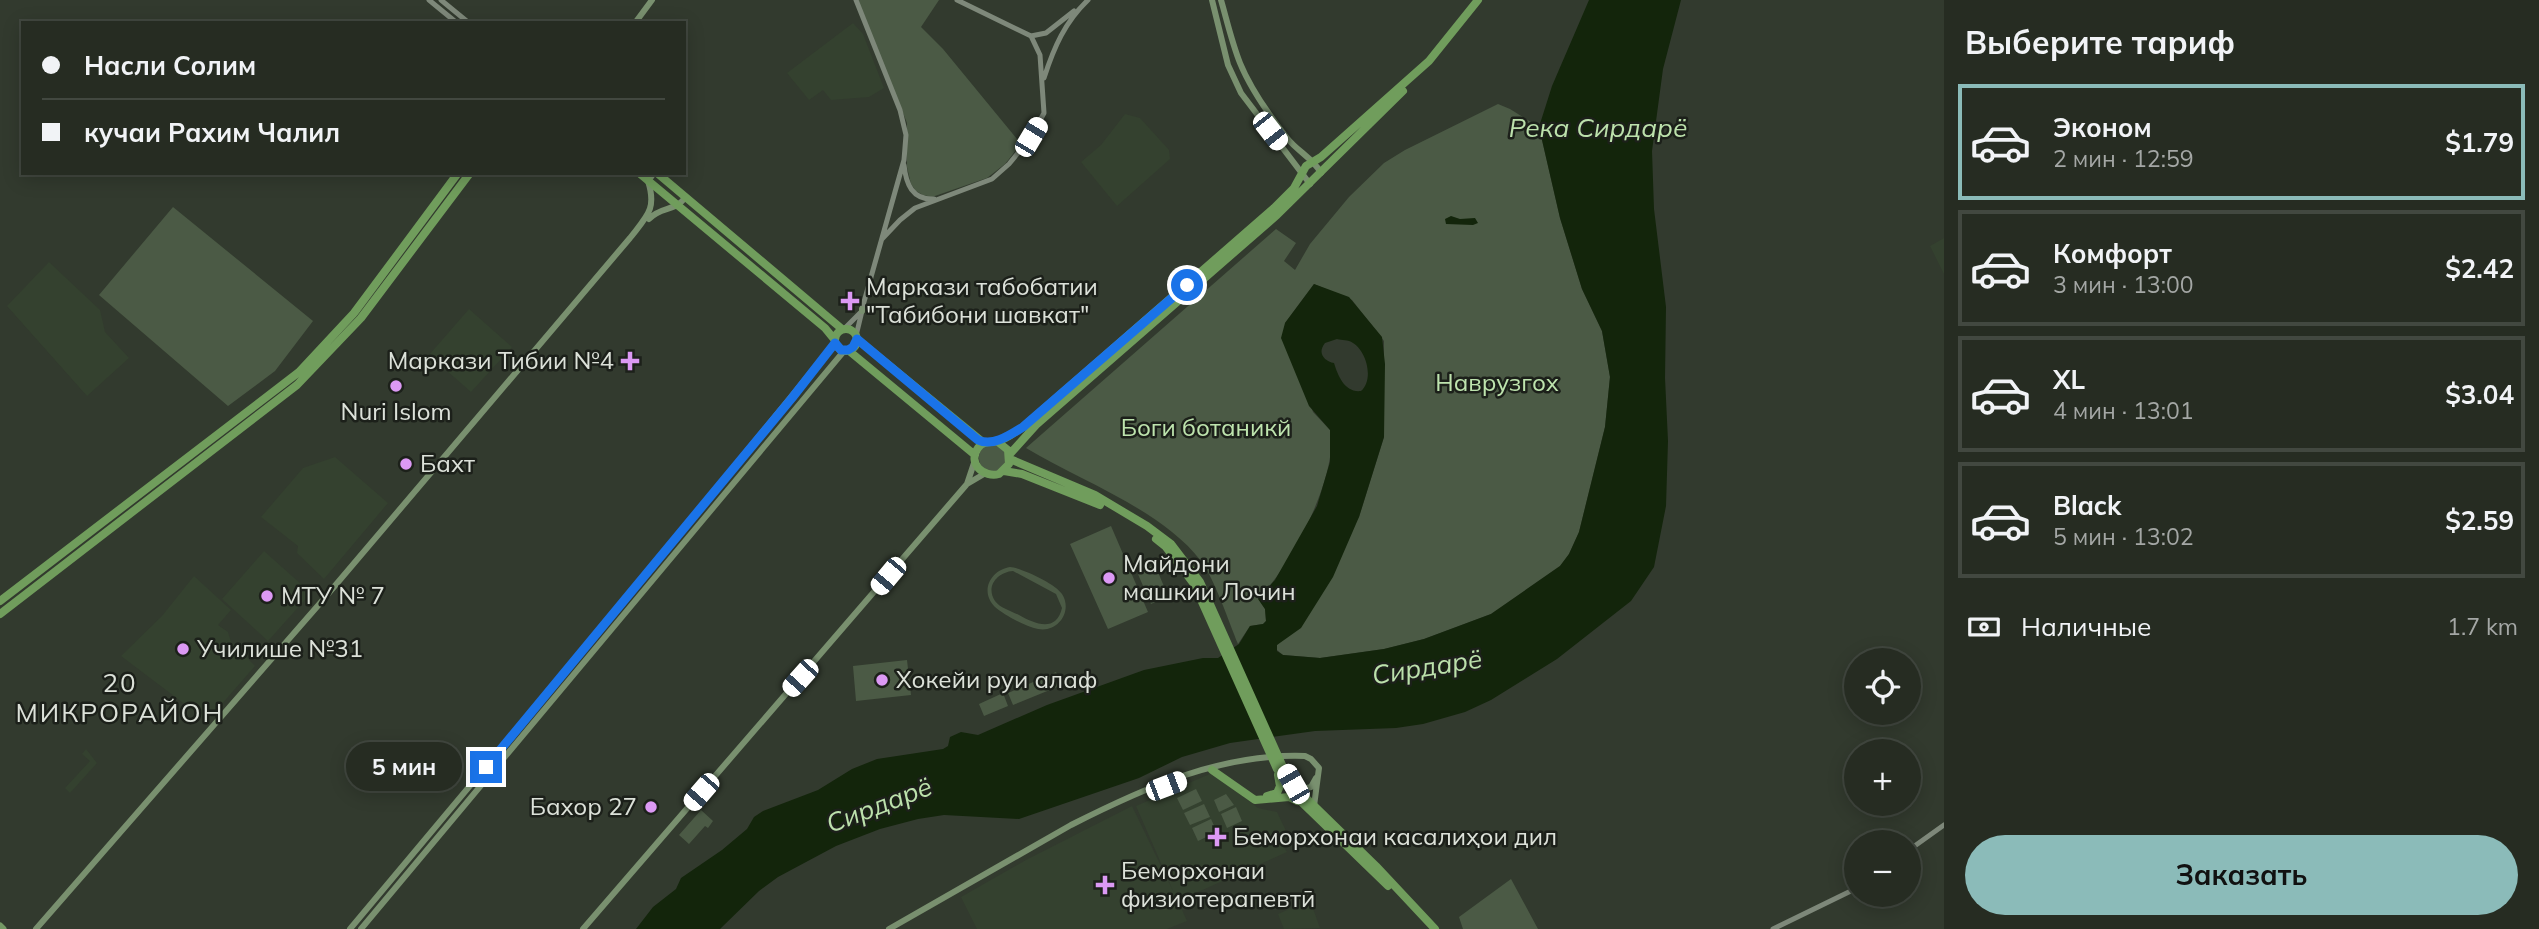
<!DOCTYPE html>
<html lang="ru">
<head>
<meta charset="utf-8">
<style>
  body { margin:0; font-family:Mulish,sans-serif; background:#2e342a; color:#f1f3f6; height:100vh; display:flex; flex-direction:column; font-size:26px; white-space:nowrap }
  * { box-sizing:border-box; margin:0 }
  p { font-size:23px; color:#a4a7a5 }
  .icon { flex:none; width:38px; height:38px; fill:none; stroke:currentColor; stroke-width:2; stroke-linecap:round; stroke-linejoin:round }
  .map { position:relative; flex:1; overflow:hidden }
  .side { display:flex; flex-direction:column; background:#262c22; width:595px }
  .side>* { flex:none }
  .top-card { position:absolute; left:21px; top:21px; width:665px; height:154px; border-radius:0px; box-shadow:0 4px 18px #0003,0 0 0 2px #424840; display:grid; align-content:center; height:154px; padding:0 21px; background:#262c22 }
  .tools { position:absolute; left:1844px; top:648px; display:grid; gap:14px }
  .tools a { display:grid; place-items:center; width:77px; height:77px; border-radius:50%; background:#262c22; box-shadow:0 4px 18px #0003,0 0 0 2px #424840; font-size:35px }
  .end { position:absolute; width:32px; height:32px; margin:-16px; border:9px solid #1a73e8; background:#fff; box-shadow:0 0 0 4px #fff }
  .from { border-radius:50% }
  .bubble { position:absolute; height:49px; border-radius:24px; background:#262c22; box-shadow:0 4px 18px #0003,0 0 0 2px #424840; font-size:23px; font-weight:700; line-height:49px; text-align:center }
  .car { position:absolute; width:21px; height:42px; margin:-21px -10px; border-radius:9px; box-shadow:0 0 5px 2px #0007; background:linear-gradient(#fff 24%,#345 0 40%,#fff 0 76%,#345 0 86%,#fff 0) }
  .top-card b { display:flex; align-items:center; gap:24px; height:66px; font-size:26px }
  .top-card b+b { border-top:2px solid #424840 }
  .top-card i { width:18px; height:18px; background:#f1f3f6 }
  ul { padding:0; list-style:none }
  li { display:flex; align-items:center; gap:21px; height:116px; margin:0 14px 10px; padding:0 7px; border:4px solid #424840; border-radius:0px }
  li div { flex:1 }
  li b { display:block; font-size:26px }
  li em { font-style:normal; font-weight:700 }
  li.active { border-color:#8bbbb9 }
  li>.icon { width:63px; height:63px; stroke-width:1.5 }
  h2 { padding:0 21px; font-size:32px; line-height:84px }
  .pay { display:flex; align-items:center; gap:18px; height:77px; padding:0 21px; font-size:26px }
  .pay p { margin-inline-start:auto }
  .primary-button { display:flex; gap:14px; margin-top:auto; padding:14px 21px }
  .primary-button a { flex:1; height:80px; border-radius:42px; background:#8bbbb9; color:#111; font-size:28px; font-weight:700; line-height:80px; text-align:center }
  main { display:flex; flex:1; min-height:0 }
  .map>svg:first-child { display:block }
</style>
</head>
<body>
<main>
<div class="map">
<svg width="1944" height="929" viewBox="0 0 1944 929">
  <rect width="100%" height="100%" fill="#323a2e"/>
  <path fill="#34412f" d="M853 23 863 34 884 88 869 97 831 100 823 90 809 100 787 73Z
    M1125 114 1140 118 1169 150 1170 159 1117 206 1081 162 1101 145Z
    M1944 238V274L1930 246Z
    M49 262 100 310 105 332 129 358 87 396 7 306Z
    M469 309 512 347 471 392 429 355Z
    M335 457 388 503 324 579 297 553 298 546 261 517 303 468Z
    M264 551 311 593 268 641 222 599Z
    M194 576 231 610 218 625 228 632 231 642 255 666 207 721 121 656 162 616Z
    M86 749 97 763 70 793 65 788 90 761 82 754Z
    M1212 773 1258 808 1277 812 1287 833 1280 841 1287 852 1178 901 1187 921 1167 929H977L961 897 1026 860 1132 806 1174 893 1136 806Z
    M1310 900 1320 928 1284 929 1278 914Z"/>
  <path fill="#4b5a45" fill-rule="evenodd" d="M858 0H939L921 27 943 49 1021 144 1005 164 987 178 932 197 923 195 916 191 911 184 907 167V123Z
    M1498 104 1510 109 1539 127 1560 218 1582 289 1602 331 1610 377 1605 427 1579 532 1569 554 1560 566 1491 614 1424 639 1384 649 1320 658 1283 655 1277 650V645L1359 517 1384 437V341L1352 300 1314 284 1285 323 1313 412 1330 430C1340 472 1290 570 1258 598L1265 609 1266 621 1263 624 1250 626 1238 644C1229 622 1214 578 1201 561 1162 510 1081 481 1026 448L1276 229 1296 243 1284 261 1295 270 1310 244 1349 197 1384 163 1405 150Z
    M173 207 313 321 275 371 228 406 99 295Z
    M979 458a14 14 0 1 1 28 0a14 14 0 1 1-28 0Z
    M1111 526 1148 612 1108 629 1070 544Z
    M1155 565 1168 596 1151 604 1137 572Z
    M1010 567C1022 568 1056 584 1062 594 1073 611 1058 633 1038 629 1025 626 1004 615 995 607 979 591 991 570 1010 567ZM1013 571 1056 594 1062 608C1056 633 1035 624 1019 615 1011 611 1000 608 995 601 985 586 998 572 1013 571Z
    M907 660 911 695 856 701 853 666Z
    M1056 672 1062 685 1013 705 1008 693Z
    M1003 693 1008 706 984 716 979 704Z
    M1196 789 1202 801 1183 810 1177 798Z
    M1226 794 1234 805 1219 812 1214 800Z
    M1204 804 1210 817 1190 825 1184 813Z
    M1236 807 1242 821 1227 828 1221 814Z
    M701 810 713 821 708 828 705 826 689 844 679 835Z
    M1211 819 1217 832 1198 841 1192 828Z
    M1511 879 1538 929H1463L1459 917Z"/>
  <path fill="#13250b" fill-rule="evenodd" d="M1589 0H1681L1663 69 1652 151 1654 209 1666 307 1665 378 1668 441 1666 506 1654 567 1631 601 1557 659 1491 700 1465 712 1423 724 1396 728 1315 731 1230 743 1182 757 1139 778 1019 819 944 815 918 819 880 829 836 846 778 877 759 891 720 929H636L653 907 676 889 681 878 722 850 747 829 754 817 763 811 818 790 852 769 877 759 943 749 948 746 950 737 961 732 978 735 1047 705 1144 670 1203 658H1218L1239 644 1250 626 1263 624 1266 621 1265 609 1258 599 1275 580 1317 506 1330 462V430L1309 406 1281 338 1285 323 1314 284 1349 297 1382 337 1385 364 1384 437 1359 517 1333 577 1301 628 1277 645V651L1283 655 1320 658 1384 649 1424 639 1491 614 1560 566 1569 554 1579 532 1605 427 1610 377 1602 331 1582 289 1560 218 1539 127 1552 86ZM1337 339C1338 340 1348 340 1349 341 1366 347 1375 379 1361 391 1345 393 1338 376 1334 363 1324 361 1317 353 1325 343Z
    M1451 216 1460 219 1475 218 1478 223 1473 225 1446 224 1445 219Z"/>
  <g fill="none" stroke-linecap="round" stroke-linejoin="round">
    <path stroke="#7e887a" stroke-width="5" d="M429 0 457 23
      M441 0 469 23
      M856 0 900 110 906 135 904 160 862 309
      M1031 36 1046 33 1074 11
      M1044 78C1054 47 1065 22 1088 0
      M904 165C906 184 912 200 934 199
      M882 239 900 220 915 208 992 179 1009 164 1031 137 1044 113 1040 55 1031 36 957 0
      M845 328 860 313
      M856 336 862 311
      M1909 850 1944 825
      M1773 929 1857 888"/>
    <path stroke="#79906f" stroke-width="6" d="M1212 0 1228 65 1241 93 1310 184
      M1221 0C1227 21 1232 43 1240 63 1251 90 1269 115 1287 138 1297 151 1314 159 1321 173
      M635 23 652 0
      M649 219C661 206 674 212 685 198
      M862 311V309
      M967 484 975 460
      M1298 790 1311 787 1316 778
      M36 929 322 601 630 238C647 216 657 209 648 181L654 173
      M350 929 623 603 835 343
      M361 929 844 351
      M583 929 967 484 984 474
      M889 929 1071 825C1144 788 1221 753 1305 756L1311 759 1319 768 1314 806"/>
    <path stroke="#749864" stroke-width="7" d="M0 926 3 929"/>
    <path stroke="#709d5c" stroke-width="8" d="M639 173 825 328 834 339
      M657 173 842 329
      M835 340a11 11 0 1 1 22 0a11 11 0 1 1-22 0Z
      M857 339 984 443
      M848 350 975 455
      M998 442 1008 450 1009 464 999 474C984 478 967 464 978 448 984 440 991 443 998 441 1007 439 1016 431 1023 427L1274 208 1294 188 1306 166 1321 157 1429 61 1478 0
      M1009 455 1036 425 1277 215 1403 91
      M1010 459 1095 495 1147 526 1171 544 1200 582 1283 767 1298 790 1376 866 1435 929
      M1004 471 1022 474 1100 505
      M1156 539 1166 547 1194 584 1277 769 1294 795 1388 886
      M0 601 299 372 354 313 458 173
      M0 614 297 385 361 318 470 173
      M1212 770 1255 800 1289 797 1297 801
      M1267 796 1277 793 1280 786 1278 775"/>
  </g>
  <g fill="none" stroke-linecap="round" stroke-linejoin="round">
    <path stroke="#1a73e8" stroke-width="9" d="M486 767 792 398 835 343 841 350H848L853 347 857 339 978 440C993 447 1010 435 1023 427L1187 285"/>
  </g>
  <g fill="#dc99f4" stroke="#1c201a" stroke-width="2.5">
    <path d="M846.5 290.5h7v7h7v7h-7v7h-7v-7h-7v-7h7z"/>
    <path d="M626.5 350.5h7v7h7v7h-7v7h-7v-7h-7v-7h7z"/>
    <circle cx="396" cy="386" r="7"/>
    <circle cx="406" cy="464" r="7"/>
    <circle cx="1109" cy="578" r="7"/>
    <circle cx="267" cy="596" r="7"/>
    <circle cx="183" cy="649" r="7"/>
    <circle cx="882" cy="680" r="7"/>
    <circle cx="651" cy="807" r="7"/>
    <path d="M1213.5 826.5h7v7h7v7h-7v7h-7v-7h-7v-7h7z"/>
    <path d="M1101.5 874.5h7v7h7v7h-7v7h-7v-7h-7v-7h7z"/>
  </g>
  <g text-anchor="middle" stroke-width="5" stroke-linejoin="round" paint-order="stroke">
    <g font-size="24" fill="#dce1d9" stroke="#1c201a" text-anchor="start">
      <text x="866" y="295">Маркази табобатии<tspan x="866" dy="28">"Табибони шавкат"</tspan></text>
      <text x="614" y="369" text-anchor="end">Маркази Тибии №4</text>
      <text x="396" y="420" text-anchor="middle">Nuri Islom</text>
      <text x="420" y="472">Бахт</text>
      <text x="1123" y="572">Майдони<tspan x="1123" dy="28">машкии Лочин</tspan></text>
      <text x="281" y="604">МТУ № 7</text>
      <text x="197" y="657">Училише №31</text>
      <text x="896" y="688">Хокейи руи алаф</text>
      <text x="637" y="815" text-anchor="end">Бахор 27</text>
      <text x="1233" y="845">Беморхонаи касалиҳои дил</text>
      <text x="1121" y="879">Беморхонаи<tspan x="1121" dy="28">физиотерапевтӣ</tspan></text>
    </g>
    <g font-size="24" fill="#bee4ae" stroke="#1c201a">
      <text x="1497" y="391">Наврузгох</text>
      <text x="1206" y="436">Боги ботаникй</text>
    </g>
    <g font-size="26" font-style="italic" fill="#bce1ac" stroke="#1c201a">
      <text x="1598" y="137">Река Сирдарё</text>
      <text transform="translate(1427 667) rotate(-9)" y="9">Сирдарё</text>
      <text transform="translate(879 805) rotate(-21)" y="9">Сирдарё</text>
    </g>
    <g font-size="26" letter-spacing="2" fill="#dce1d9" stroke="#1c201a">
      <text x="120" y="692">20<tspan x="120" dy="30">МИКРОРАЙОН</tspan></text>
    </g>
  </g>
</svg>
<div class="tools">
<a><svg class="icon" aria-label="locate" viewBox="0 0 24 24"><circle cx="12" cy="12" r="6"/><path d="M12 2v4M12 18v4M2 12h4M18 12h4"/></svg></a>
<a>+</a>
<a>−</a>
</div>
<i class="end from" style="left:1187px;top:285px"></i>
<i class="end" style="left:486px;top:767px"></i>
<div class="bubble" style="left:346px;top:742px;width:116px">5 мин</div>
<i class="car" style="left:1270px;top:131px;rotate:142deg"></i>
<i class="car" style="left:1031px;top:137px;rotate:31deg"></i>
<i class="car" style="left:888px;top:576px;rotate:220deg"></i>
<i class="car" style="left:800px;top:678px;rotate:222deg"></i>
<i class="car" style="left:1293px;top:784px;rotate:330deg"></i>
<i class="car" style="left:1166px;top:786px;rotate:69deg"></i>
<i class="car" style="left:701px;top:792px;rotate:221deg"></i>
<div class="top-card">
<b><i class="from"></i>Насли Солим</b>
<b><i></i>кучаи Рахим Чалил</b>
</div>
</div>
<section class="side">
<h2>Выберите тариф</h2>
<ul>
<li class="active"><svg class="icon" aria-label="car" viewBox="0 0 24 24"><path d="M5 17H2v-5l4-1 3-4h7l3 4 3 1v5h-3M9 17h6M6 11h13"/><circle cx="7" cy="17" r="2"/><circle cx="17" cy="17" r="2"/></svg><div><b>Эконом</b><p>2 мин · 12:59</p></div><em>$1.79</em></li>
<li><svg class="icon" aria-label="car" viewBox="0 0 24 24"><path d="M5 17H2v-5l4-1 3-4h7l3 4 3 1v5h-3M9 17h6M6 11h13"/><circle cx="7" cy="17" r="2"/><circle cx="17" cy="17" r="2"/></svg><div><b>Комфорт</b><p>3 мин · 13:00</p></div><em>$2.42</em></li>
<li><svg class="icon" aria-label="car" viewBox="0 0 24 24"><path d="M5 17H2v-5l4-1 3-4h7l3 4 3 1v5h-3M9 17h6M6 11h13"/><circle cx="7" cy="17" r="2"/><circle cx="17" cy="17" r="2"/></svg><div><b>XL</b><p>4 мин · 13:01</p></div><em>$3.04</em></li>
<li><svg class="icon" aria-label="car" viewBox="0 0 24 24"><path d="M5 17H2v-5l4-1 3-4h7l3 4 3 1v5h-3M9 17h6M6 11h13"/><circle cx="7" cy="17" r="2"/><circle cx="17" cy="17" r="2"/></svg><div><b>Black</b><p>5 мин · 13:02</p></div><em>$2.59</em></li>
</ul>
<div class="pay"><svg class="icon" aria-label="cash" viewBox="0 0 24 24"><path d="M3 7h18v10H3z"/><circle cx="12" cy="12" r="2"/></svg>Наличные<p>1.7 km</p></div>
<div class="primary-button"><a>Заказать</a></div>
</section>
</main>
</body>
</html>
